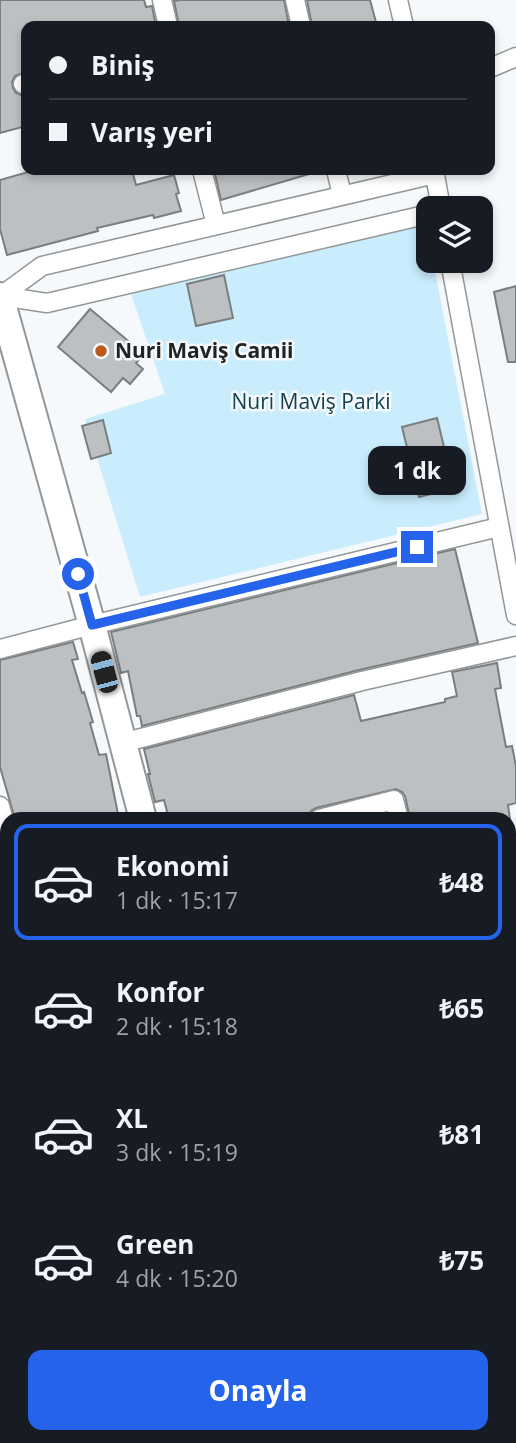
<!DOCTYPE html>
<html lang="tr">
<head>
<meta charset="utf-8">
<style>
  body { margin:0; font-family:"Open Sans",sans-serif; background:#242831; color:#f1f3f6; height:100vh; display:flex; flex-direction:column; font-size:26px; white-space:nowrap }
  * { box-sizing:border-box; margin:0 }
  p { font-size:23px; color:#9ea1a6 }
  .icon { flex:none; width:38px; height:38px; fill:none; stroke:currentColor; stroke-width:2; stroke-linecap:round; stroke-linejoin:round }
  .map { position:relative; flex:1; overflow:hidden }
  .drawer { position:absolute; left:0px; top:812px; width:516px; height:632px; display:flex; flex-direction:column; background:#171b24; border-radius:21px 21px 0 0; box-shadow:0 4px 10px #0003 }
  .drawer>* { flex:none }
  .top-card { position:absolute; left:21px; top:21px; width:474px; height:154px; border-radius:14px; box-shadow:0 4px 10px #0003; display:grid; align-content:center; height:154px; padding:0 28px; background:#171b24 }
  .fabs { position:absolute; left:416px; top:196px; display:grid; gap:14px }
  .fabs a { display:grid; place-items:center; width:77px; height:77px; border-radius:14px; background:#171b24; box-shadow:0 4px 10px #0003; font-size:35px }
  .end { position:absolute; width:32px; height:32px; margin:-16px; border:9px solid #2563eb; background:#fff; box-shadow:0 0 0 4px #fff }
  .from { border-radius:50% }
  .bubble { position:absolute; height:49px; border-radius:14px; background:#171b24; box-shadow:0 4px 10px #0003; font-size:23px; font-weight:700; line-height:49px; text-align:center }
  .car { position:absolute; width:21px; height:42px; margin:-21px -10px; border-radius:9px; box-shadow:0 0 5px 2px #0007; background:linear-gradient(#222 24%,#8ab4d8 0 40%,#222 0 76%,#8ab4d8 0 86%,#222 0) }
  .top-card b { display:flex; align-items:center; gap:24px; height:66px; font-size:26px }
  .top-card b+b { border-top:2px solid #363941 }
  .top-card i { width:18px; height:18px; background:#f1f3f6 }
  ul { padding:12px 0 0; list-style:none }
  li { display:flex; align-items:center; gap:21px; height:116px; margin:0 14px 10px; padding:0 14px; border:4px solid transparent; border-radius:14px }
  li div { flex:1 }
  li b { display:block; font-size:26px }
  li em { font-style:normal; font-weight:700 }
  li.on { border-color:#2563eb }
  li>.icon { width:63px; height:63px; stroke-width:1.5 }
  .action { display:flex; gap:14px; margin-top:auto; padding:14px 28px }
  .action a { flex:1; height:80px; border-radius:14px; background:#2563eb; color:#fff; font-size:28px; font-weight:700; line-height:80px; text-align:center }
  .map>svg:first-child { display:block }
</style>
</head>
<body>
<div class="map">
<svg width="516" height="1443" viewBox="0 0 516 1443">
  <rect width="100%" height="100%" fill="#f6f9fb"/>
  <path fill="#c9edfd" d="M426 225 429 240V261H433L482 514 140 597 85 419 165 394 131 294Z"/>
  <path fill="#bdc0c2" stroke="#7b7e7f" stroke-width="2" d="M0 0H144L146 7 152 6 156 26H26V72L15 76 12 82 13 88 16 93 21 95H26V126L0 133Z
    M180 0H284L289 26H179L174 1Z
    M307 0H370L377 26H312Z
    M35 170V173L49 170H132L136 185 174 175 179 193 176 194 181 211 154 218 153 215 97 228 98 231 7 255 0 229V180Z
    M214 170H308L309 174 221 200Z
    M224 275 233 318 196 326 187 284Z
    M516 286V362H508L494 292Z
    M90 309 144 354 136 363 143 369 130 384 123 378 111 392 58 347Z
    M437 418 454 488 419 497 402 427Z
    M103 420 111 453 91 459 82 426Z
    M455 549 478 643 359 670 142 726 140 716H137L128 671 121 673 111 632Z
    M73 642 78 659 72 660 82 693 84 692 93 722 90 723 99 755 106 754 119 819H15L0 767V660Z
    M497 663 501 688 495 689 506 747 512 746 516 766V803L508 805 510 819H410L405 796 402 792 396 789 316 808 311 811 308 819H169L164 800 155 802 148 774H150L144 749 354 695 361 721 445 702V699L457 696 452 672Z"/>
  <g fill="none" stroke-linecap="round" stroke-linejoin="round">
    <defs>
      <path id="street" d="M162 0 168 26
        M295 0 301 26
        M398 0 404 26
        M490 68 516 57
        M23 84 26 83
        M202 170 216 225
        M336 170 342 195
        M434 170 441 208
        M450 261 516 615
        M1 296 42 266 435 174
        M1 296 47 303 429 214
        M0 649 92 625 499 527
        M122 743 362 681 516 646
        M0 806 7 832
        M319 819 394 800 399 819
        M0 885 7 883
        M0 1004 7 1002
        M509 1092 516 1093
        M0 1134 7 1132
        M0 1258 7 1256
        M330 1437 332 1443
        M507 1437 508 1443"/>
      <path id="secondary" d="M0 296 92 625 143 819
        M509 1339H516
        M17 1443 43 1437
        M181 1443 188 1437
        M209 1443 216 1437"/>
    </defs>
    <use href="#street" stroke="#949798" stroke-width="21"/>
    <use href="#secondary" stroke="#949798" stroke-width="30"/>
    <use href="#street" stroke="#fff" stroke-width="18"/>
    <use href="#secondary" stroke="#fff" stroke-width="26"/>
  </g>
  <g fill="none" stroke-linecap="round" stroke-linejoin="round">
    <path stroke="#2563eb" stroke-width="9" d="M78 574 92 625 417 547"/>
  </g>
  <circle fill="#bb591d" stroke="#f6f9fb" stroke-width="2.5" cx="101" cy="351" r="7"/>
  <g text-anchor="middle" stroke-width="5" stroke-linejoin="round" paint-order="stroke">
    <g font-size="21" font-weight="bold" fill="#212323" stroke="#f6f9fb" text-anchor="start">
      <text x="115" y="358">Nuri Maviş Camii</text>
    </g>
    <g font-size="21" fill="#124151" stroke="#f6f9fb">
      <text x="311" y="409">Nuri Maviş Parki</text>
    </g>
  </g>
</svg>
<div class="fabs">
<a><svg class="icon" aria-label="layers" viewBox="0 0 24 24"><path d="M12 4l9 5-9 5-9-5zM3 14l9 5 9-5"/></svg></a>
</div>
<i class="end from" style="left:78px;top:574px"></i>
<i class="end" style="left:417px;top:547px"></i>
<div class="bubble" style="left:368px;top:446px;width:98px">1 dk</div>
<i class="car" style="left:104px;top:672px;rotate:345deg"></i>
<div class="top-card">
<b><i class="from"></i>Biniş</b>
<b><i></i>Varış yeri</b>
</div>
<section class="drawer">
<ul>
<li class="on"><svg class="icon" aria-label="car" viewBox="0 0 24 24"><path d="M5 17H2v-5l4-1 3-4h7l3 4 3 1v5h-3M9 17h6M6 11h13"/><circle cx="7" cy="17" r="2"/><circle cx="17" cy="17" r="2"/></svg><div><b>Ekonomi</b><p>1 dk · 15:17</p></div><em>₺48</em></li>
<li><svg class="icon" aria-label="car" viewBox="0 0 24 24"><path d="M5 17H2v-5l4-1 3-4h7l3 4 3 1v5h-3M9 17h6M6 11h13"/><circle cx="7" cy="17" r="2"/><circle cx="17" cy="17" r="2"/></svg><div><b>Konfor</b><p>2 dk · 15:18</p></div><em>₺65</em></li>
<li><svg class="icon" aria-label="car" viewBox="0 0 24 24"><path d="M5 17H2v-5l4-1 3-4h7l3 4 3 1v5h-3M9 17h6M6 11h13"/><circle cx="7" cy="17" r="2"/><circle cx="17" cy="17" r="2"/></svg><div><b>XL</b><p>3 dk · 15:19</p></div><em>₺81</em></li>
<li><svg class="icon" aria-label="car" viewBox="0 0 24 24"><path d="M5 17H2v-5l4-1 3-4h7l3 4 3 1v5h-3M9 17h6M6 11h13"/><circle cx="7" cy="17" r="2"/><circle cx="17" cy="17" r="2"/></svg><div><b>Green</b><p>4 dk · 15:20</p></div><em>₺75</em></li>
</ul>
<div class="action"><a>Onayla</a></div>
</section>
</div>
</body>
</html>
